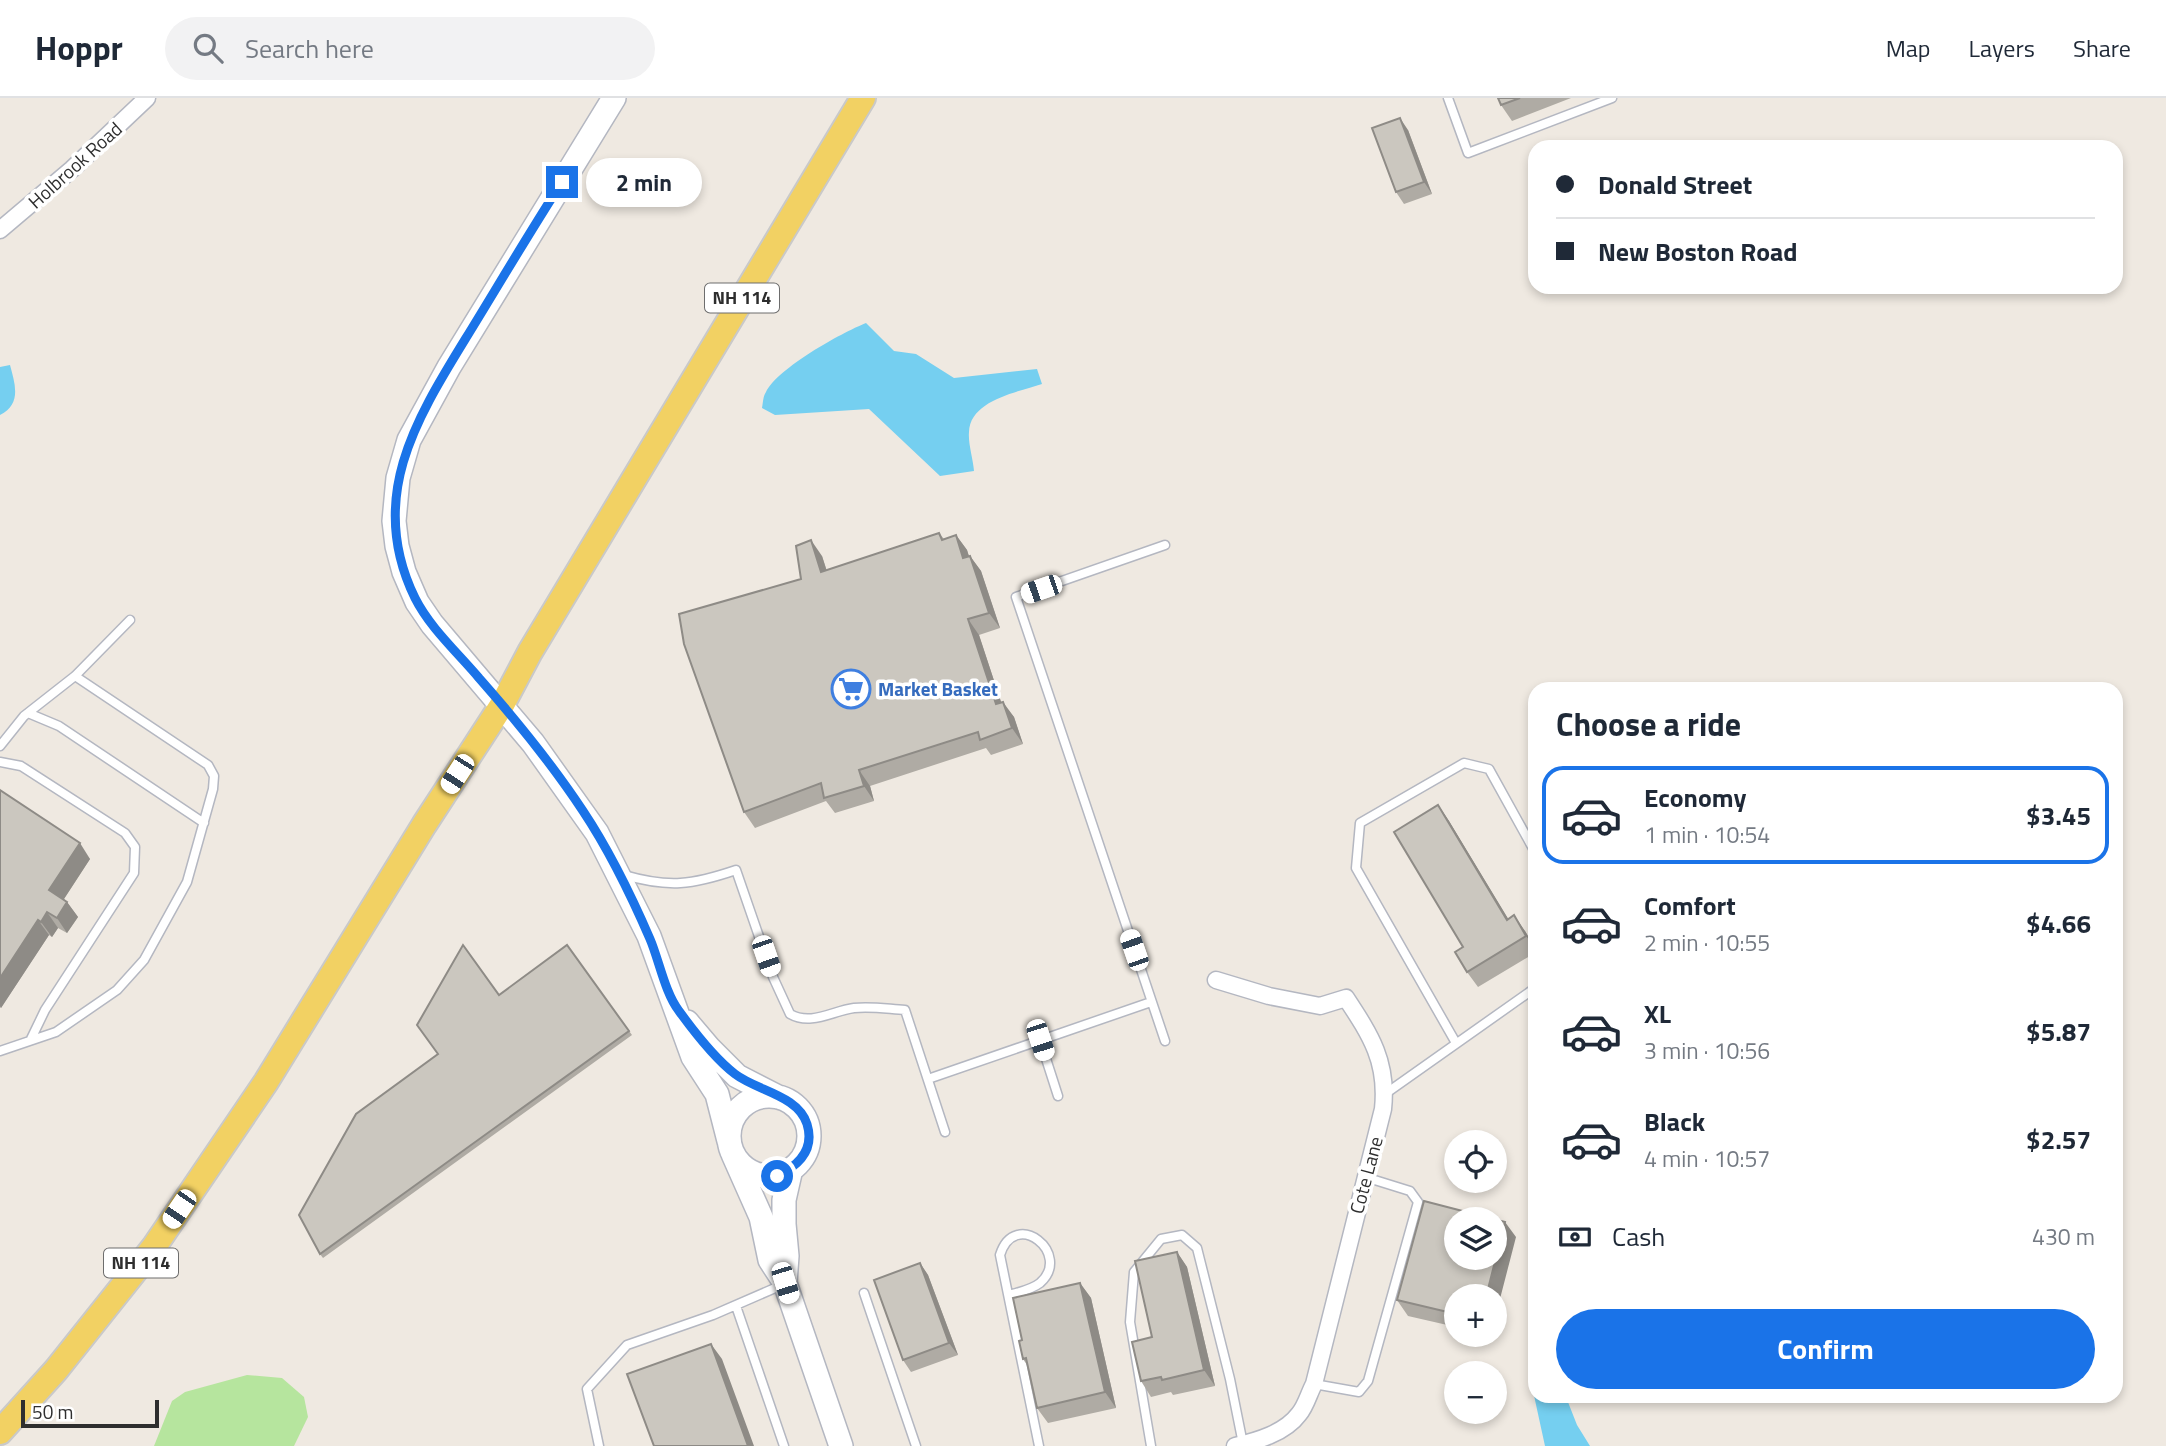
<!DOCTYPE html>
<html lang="en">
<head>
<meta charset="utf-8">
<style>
  body { margin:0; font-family:"Titillium Web",sans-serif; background:#f2f2f3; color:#1f2937; height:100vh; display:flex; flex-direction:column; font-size:26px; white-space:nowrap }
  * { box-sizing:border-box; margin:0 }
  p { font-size:23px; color:#747a83 }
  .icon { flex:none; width:38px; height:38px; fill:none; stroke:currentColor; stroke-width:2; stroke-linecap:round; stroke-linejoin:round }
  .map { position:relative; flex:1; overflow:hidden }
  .side { position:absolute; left:1528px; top:584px; width:595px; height:721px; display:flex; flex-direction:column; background:#fff; border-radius:21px; box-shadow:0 4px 10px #0003 }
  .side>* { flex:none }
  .hud { position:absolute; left:1528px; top:42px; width:595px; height:154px; border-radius:21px; box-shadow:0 4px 10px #0003; display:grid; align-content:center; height:154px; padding:0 28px; background:#fff }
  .buttons { position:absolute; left:1444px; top:1032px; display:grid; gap:14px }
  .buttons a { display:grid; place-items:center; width:63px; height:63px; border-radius:50%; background:#fff; box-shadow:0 4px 10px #0003; font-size:35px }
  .scale { position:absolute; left:21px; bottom:18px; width:138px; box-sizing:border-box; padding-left:7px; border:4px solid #2e2e2e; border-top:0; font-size:19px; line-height:24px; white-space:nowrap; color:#2e2e2e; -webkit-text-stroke:5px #fff; paint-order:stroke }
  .end { position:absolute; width:32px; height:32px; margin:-16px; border:9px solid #1a73e8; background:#fff; box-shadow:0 0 0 4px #fff }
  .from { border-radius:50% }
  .bubble { position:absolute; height:49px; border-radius:24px; background:#fff; box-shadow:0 4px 10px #0003; font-size:23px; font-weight:700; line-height:49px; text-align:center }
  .car { position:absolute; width:21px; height:42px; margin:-21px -10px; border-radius:9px; box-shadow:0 0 5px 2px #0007; background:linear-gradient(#fff 24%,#345 0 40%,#fff 0 76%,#345 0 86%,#fff 0) }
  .hud b { display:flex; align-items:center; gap:24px; height:66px; font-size:26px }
  .hud b+b { border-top:2px solid #e0e1e3 }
  .hud i { width:18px; height:18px; background:#1f2937 }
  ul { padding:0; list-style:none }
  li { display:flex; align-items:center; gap:21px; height:98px; margin:0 14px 10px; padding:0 14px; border:4px solid transparent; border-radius:21px }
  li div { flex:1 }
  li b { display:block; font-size:26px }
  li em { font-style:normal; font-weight:700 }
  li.active { border-color:#1a73e8 }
  li>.icon { width:63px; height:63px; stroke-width:1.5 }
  h2 { padding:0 28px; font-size:32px; line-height:84px }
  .pay { display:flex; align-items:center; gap:18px; height:77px; padding:0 28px; font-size:26px }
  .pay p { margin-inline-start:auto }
  .button { display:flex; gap:14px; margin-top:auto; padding:14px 28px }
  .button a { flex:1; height:80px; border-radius:42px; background:#1a73e8; color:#fff; font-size:28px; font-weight:700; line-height:80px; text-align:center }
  header { display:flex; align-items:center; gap:42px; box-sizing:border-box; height:98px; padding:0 35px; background:#fff; border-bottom:2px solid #e0e1e3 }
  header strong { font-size:33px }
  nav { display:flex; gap:38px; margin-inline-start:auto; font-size:24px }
  .search { width:490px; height:63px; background:#f2f2f3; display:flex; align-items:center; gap:18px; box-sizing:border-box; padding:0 24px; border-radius:38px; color:#747a83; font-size:26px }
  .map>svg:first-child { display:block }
</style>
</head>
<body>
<header>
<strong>Hoppr</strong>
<div class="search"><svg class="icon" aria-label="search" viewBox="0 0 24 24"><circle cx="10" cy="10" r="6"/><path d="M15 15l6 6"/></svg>Search here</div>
<nav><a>Map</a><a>Layers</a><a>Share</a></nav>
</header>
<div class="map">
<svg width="2166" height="1348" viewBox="0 0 2166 1348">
  <rect width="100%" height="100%" fill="#efe9e1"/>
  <path fill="#b6e59e" d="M247 1277 282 1280 304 1299 308 1319 294 1348H154L172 1303 185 1294Z"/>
  <path fill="#75cff0" d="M866 225 894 253 916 256 954 280 1037 271 1042 286C1018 294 970 302 969 334 968 346 973 360 974 373L940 378 869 311 775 317 762 310C763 305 763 298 766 294 778 270 841 235 866 225Z
    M10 267C15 286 22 306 0 317V269Z
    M1535 1235V1298L1566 1299 1577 1327 1590 1348H1545L1528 1270V1240Z"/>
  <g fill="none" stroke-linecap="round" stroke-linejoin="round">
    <defs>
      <path id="lane" d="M1448 0 1468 55 1612 0
        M28 615 59 628 204 725
        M0 648 24 618 75 578 130 522
        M0 664 21 668 125 735 135 749 134 775 45 912 31 941
        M624 777C669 790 692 787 736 772L773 879 790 916C811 928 832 913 854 910 871 908 888 911 905 912L945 1034
        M1040 942 1058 998
        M1165 943 1016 499 1165 447
        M1456 945 1356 770 1360 725 1464 665 1489 671 1535 754
        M0 953 56 934 117 892 144 862 187 784 213 691 214 678 208 667 75 578
        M928 981 1151 904
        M1385 996 1535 890
        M864 1195 916 1348
        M1009 1197C1019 1194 1031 1192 1040 1185 1073 1156 1015 1109 1000 1157L1039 1348
        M736 1208 784 1348
        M1314 1286 1359 1294 1368 1283 1418 1104 1410 1093 1365 1079
        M599 1348 587 1291 627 1247 713 1217 782 1187
        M1151 1348 1130 1224 1134 1174 1161 1141 1182 1137 1197 1150 1230 1281 1243 1346"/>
      <path id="street" d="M0 132 72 71 147 0
        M1216 882 1269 898 1320 908 1346 900C1371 938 1388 964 1383 1011L1314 1286C1309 1295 1306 1308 1299 1316 1285 1335 1257 1343 1235 1348"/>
      <path id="secondary" d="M614 0 449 269 409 342 398 380 394 423 397 448 404 474 417 504 432 526 533 645 597 735 649 838 693 959 717 996 729 1043
        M687 924 709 950 737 978 778 999
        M729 1038a40 40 0 1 1 80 0a40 40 0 1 1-80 0Z
        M733 1056 761 1119 770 1162 785 1185 841 1348
        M785 1185 787 1158 784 1126V1102L791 1071"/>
      <path id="primary" d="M0 1334 56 1272 154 1149 266 984 424 727 502 607 530 554 863 0"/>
    </defs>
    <use href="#lane" stroke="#b4b7c1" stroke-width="11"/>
    <use href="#street" stroke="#b4b7c1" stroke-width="19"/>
    <use href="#secondary" stroke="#b4b7c1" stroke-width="26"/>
    <use href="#primary" stroke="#c9c9c9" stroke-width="28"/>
    <use href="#lane" stroke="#fff" stroke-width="8"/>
    <use href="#street" stroke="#fff" stroke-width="16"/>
    <use href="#secondary" stroke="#fff" stroke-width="23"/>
    <use href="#primary" stroke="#f2d163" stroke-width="24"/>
  </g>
  <path fill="#afaba4" d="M1498 0H1571L1512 23 1501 7Z
    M1408 32 1432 96 1404 106 1396 94Z
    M939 435 944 441 956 437 967 452 969 458H970L981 473 1000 530 979 537 1001 604 1014 619 1023 646 991 657 986 650 870 688 874 703 835 715 826 703 755 730 744 714 801 481 822 458 827 473Z
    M0 692 90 761 64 801 67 804 78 819 67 835 58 830 52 839 49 837 1 910 0 909Z
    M1438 707 1449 723 1508 821 1525 833 1535 849V855L1478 889 1467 874Z
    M567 847 632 937 323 1160 320 1156 438 956 499 897Z
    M1516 1139 1456 1199V1229L1408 1218 1397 1202Z
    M1177 1154 1187 1169 1215 1288 1173 1297 1171 1294 1151 1299 1141 1283Z
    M920 1165 928 1177 958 1257 911 1274 903 1262Z
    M1080 1185 1091 1200 1116 1310 1048 1325 1037 1310 1027 1267 1023 1261 1022 1242Z"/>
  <path fill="#8e8b86" d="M1400 20 1408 32 1432 96 1424 84Z
    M956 437 967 452 974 475 963 460Z
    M811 442 822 458 832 490 821 474Z
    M970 458 981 473 1000 530 989 515Z
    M968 521 979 537 1007 622 996 606Z
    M1003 604 1014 619 1023 646 1012 630Z
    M859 672 870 688 874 703 864 688Z
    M1438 707 1449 723 1518 837 1507 822Z
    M80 745 90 761 60 807 49 792Z
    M67 804 78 819 67 835 57 820Z
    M47 814 58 830 52 839 41 824Z
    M1514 817 1525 833 1535 850 1526 838Z
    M38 822 49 837 1 910 0 908V880Z
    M1505 1124 1516 1139 1494 1224V1199H1486Z
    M1177 1154 1187 1169 1215 1288 1204 1272Z
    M920 1165 928 1177 958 1257 949 1245Z
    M1080 1185 1091 1200 1116 1310 1105 1294Z
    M711 1246 722 1261 754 1348H748Z"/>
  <path fill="#cbc7bf" stroke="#8e8b86" stroke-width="2" fill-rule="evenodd" d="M1498 0H1520L1501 7Z
    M1400 20 1424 84 1396 94 1372 30Z
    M939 435 942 442 956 437 963 460 970 458 989 515 968 521 996 606 1003 604 1012 630 980 642 978 634 859 672 864 688 824 700 821 685 744 714 684 546 679 516 801 481 796 448 811 442 821 474Z
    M0 692 80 745 49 792 67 804 57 820 47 814 41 824 38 822 0 880Z
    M1438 707 1507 822 1514 817 1526 838 1467 874 1455 854 1463 849 1394 734Z
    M463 847 499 897 567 847 629 933 320 1156 299 1117 356 1016 438 956 417 927Z
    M1424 1103 1505 1124 1486 1199H1456V1216L1397 1202ZM1456 1122H1494V1160H1456Z
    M1177 1154 1204 1272 1162 1282 1161 1279 1141 1283 1132 1244 1152 1239 1135 1163Z
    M920 1165 949 1245 903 1262 874 1182Z
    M1080 1185 1105 1294 1037 1310 1026 1260 1023 1261 1019 1243 1022 1242 1013 1200Z
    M711 1246 748 1348H654L627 1276Z"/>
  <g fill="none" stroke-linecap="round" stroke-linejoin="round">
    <path stroke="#1a73e8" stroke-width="9" d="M562 84C533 129 505 176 477 222 423 311 363 394 415 500 430 530 458 555 479 580 516 622 552 666 583 713 609 752 631 797 650 841 659 862 665 895 679 913 695 935 714 960 735 976 757 993 798 997 807 1026 815 1052 798 1068 777 1078"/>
  </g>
  <defs>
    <symbol id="supermarket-ring" viewBox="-11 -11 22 22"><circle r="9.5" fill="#fff" stroke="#3f7fe0" stroke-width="1.5"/><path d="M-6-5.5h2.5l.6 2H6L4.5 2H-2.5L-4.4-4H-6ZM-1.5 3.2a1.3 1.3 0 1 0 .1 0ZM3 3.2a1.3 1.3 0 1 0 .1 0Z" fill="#3f7fe0"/></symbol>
  </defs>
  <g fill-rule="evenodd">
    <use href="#supermarket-ring" x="829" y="569" width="44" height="44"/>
  </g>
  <g text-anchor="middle" stroke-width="7" stroke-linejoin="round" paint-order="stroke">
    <g fill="#fff" stroke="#6d6d6d" stroke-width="2">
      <rect x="705" y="185.5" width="74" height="29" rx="5"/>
      <rect x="104" y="1150.5" width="74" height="29" rx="5"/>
    </g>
    <g font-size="18" font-weight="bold" fill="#2e2e2e">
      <text x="742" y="206">NH 114</text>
      <text x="141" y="1171">NH 114</text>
    </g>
    <g font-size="19" fill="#2e2e2e" stroke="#fff">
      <text transform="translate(75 67) rotate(-42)" y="7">Holbrook Road</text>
      <text transform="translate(1366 1077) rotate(-75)" y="7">Cote Lane</text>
    </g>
    <g font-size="19" font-weight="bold" fill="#366cbe" stroke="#fff" text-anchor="start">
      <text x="878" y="598">Market Basket</text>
    </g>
  </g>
</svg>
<div class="buttons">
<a><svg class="icon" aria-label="locate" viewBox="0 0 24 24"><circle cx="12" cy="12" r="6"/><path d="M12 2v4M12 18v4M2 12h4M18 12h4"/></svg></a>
<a><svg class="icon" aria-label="layers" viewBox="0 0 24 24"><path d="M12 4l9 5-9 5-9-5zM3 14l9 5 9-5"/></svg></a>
<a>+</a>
<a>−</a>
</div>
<div class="scale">50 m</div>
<i class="end from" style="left:777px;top:1078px"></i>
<i class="end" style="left:562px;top:84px"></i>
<div class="bubble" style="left:586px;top:60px;width:116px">2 min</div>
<i class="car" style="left:1041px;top:491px;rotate:251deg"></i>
<i class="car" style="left:457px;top:676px;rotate:213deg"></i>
<i class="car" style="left:1134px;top:852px;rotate:341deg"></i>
<i class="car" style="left:766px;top:858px;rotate:161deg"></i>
<i class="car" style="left:1040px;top:942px;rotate:162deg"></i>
<i class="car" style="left:179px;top:1111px;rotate:214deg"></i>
<i class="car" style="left:785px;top:1185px;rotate:163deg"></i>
<div class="hud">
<b><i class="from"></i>Donald Street</b>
<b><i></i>New Boston Road</b>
</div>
<section class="side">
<h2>Choose a ride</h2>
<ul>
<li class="active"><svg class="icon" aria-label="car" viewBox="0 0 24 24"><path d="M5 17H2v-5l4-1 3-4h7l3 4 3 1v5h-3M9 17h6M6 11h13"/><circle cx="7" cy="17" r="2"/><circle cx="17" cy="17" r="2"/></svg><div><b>Economy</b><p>1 min · 10:54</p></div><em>$3.45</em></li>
<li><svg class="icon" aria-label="car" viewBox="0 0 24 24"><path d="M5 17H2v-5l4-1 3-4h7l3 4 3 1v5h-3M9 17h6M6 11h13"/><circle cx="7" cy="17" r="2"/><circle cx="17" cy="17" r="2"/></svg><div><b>Comfort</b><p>2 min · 10:55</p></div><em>$4.66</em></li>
<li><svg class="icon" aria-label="car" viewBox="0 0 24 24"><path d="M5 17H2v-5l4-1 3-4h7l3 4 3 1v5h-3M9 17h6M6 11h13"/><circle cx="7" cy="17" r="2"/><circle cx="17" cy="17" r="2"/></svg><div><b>XL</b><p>3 min · 10:56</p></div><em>$5.87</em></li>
<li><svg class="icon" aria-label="car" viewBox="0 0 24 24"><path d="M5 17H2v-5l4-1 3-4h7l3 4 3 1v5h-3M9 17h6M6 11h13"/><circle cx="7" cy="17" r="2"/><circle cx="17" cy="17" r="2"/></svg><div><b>Black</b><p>4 min · 10:57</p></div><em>$2.57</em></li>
</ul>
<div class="pay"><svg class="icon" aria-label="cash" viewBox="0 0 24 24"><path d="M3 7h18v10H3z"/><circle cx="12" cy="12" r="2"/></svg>Cash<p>430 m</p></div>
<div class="button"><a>Confirm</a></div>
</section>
</div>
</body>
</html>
